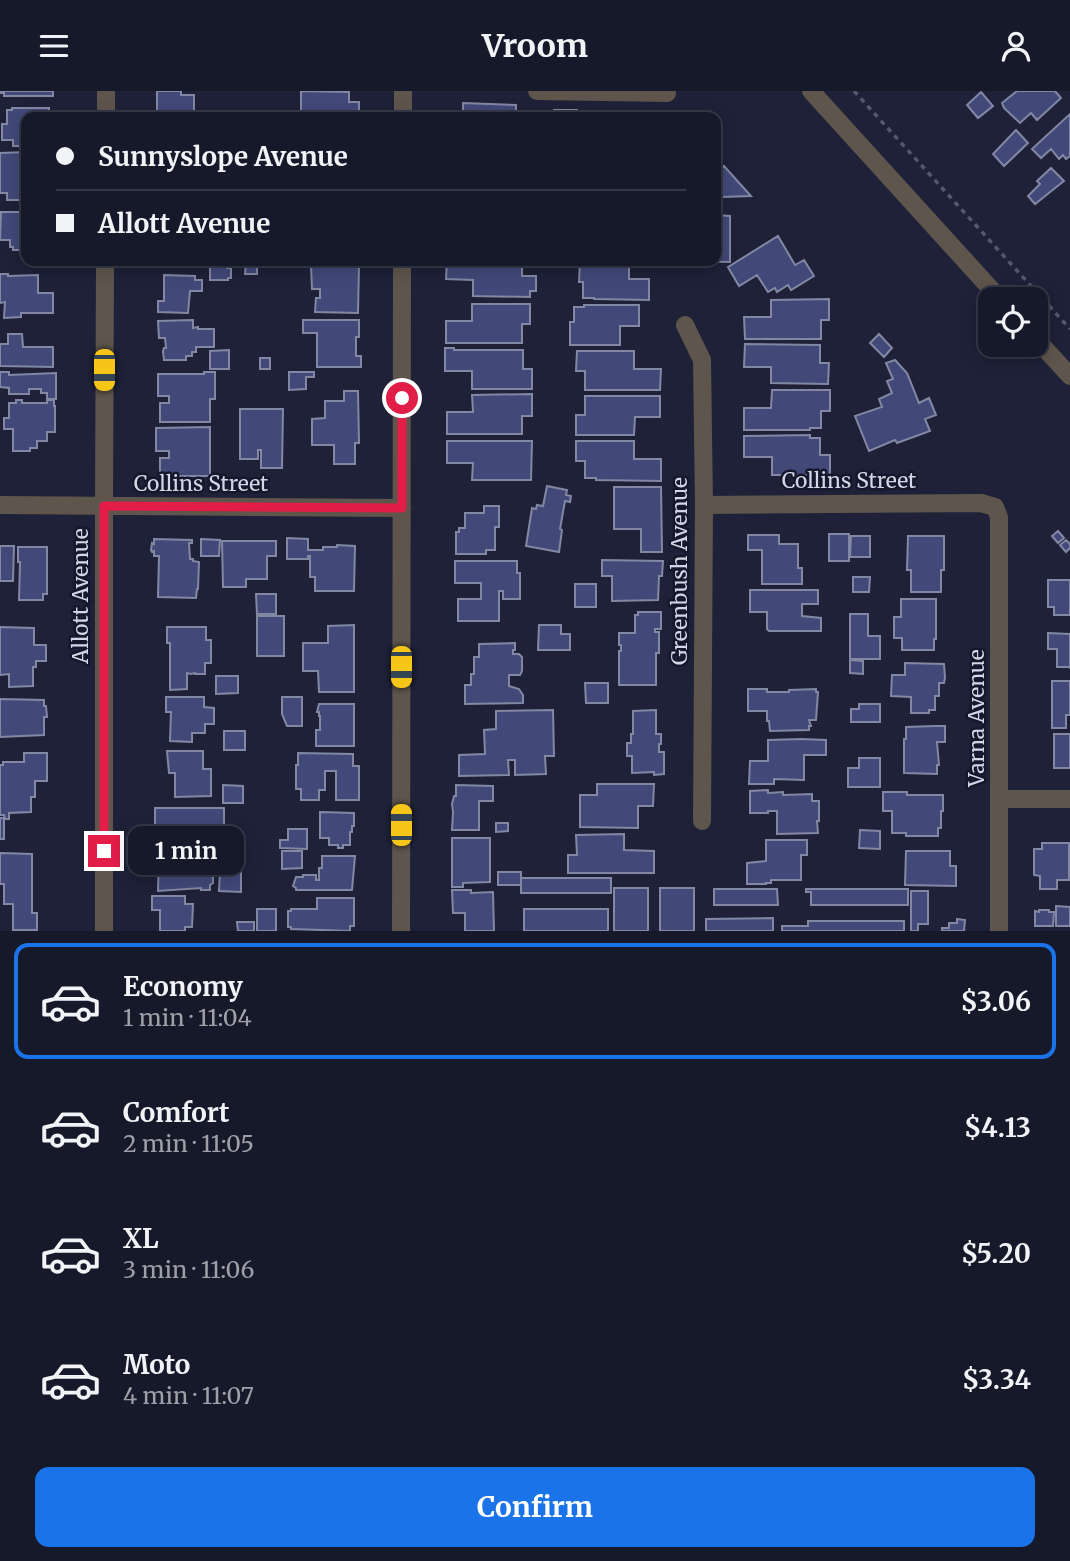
<!DOCTYPE html>
<html lang="en">
<head>
<meta charset="utf-8">
<style>
  body { margin:0; font-family:Merriweather,serif; background:#232636; color:#f1f3f6; height:100vh; display:flex; flex-direction:column; font-size:26px; white-space:nowrap }
  * { box-sizing:border-box; margin:0 }
  p { font-size:23px; color:#9ea0a8 }
  .icon { flex:none; width:38px; height:38px; fill:none; stroke:currentColor; stroke-width:2; stroke-linecap:round; stroke-linejoin:round }
  .map { position:relative; height:840px; overflow:hidden }
  .drawer { display:flex; flex-direction:column; background:#16192a; flex:1 }
  .drawer>* { flex:none }
  .top-card { position:absolute; left:21px; top:21px; width:700px; height:154px; border-radius:14px; box-shadow:0 4px 18px #0003,0 0 0 2px #353847; display:grid; align-content:center; height:154px; padding:0 35px; background:#16192a }
  .tools { position:absolute; left:978px; top:196px; display:grid; gap:14px }
  .tools a { display:grid; place-items:center; width:70px; height:70px; border-radius:14px; background:#16192a; box-shadow:0 4px 18px #0003,0 0 0 2px #353847; font-size:35px }
  .end { position:absolute; width:32px; height:32px; margin:-16px; border:9px solid #e11d48; background:#fff; box-shadow:0 0 0 4px #fff }
  .from { border-radius:50% }
  .bubble { position:absolute; height:49px; border-radius:14px; background:#16192a; box-shadow:0 4px 18px #0003,0 0 0 2px #353847; font-size:23px; font-weight:700; line-height:49px; text-align:center }
  .car { position:absolute; width:21px; height:42px; margin:-21px -10px; border-radius:9px; box-shadow:0 0 5px 2px #0007; background:linear-gradient(#f5c518 24%,#345 0 40%,#f5c518 0 76%,#345 0 86%,#f5c518 0) }
  .top-card b { display:flex; align-items:center; gap:24px; height:66px; font-size:26px }
  .top-card b+b { border-top:2px solid #353847 }
  .top-card i { width:18px; height:18px; background:#f1f3f6 }
  ul { padding:12px 0 0; list-style:none }
  li { display:flex; align-items:center; gap:21px; height:116px; margin:0 14px 10px; padding:0 21px; border:4px solid transparent; border-radius:14px }
  li div { flex:1 }
  li b { display:block; font-size:26px }
  li em { font-style:normal; font-weight:700 }
  li.on { border-color:#1a73e8 }
  li>.icon { width:63px; height:63px; stroke-width:1.5 }
  .action { display:flex; gap:14px; margin-top:auto; padding:14px 35px }
  .action a { flex:1; height:80px; border-radius:14px; background:#1a73e8; color:#fff; font-size:28px; font-weight:700; line-height:80px; text-align:center }
  header { display:flex; justify-content:space-between; align-items:center; height:91px; padding:0 35px; background:#16192a; font-size:32px; font-weight:700 }
  .map>svg:first-child { display:block }
</style>
</head>
<body>
<header><svg class="icon" aria-label="menu" viewBox="0 0 24 24"><path d="M4 6h16M4 12h16M4 18h16"/></svg>Vroom<svg class="icon" aria-label="person" viewBox="0 0 24 24"><circle cx="12" cy="8" r="4"/><path d="M4 21q1-7 8-7t8 7"/></svg></header>
<div class="map">
<svg width="1070" height="840" viewBox="0 0 1070 840">
  <rect width="100%" height="100%" fill="#1e2138"/>
  <path fill="#424979" stroke="#8288a4" stroke-width="2" d="M1 0H53V5H4V2H1Z
    M157 0H181V4H194V26H157Z
    M301 0 349 1V11H359V26H301Z
    M1017 0H1055L1061 7 1037 29 1031 22 1020 32 1004 17 1002 12Z
    M981 1 993 15 978 27 967 14Z
    M463 12 516 14V26H463Z
    M12 17H49V26H26V55H13V49H2V33H7V19H12Z
    M554 19H577V26H554Z
    M1070 23V65L1066 68 1063 64 1059 68 1051 58 1041 67 1032 58Z
    M1016 39 1028 52 1004 75 993 63Z
    M26 61V109H7V102H0V62Z
    M724 75 751 105 722 106 716 99V83Z
    M1051 77 1064 90 1035 113 1028 105 1040 93 1037 90Z
    M1 121H26V159H13V156H10V149H0Z
    M716 124 730 125V171L690 170H716Z
    M778 145 795 174 804 169 814 185 791 199 788 194 777 201 775 197 768 201 757 184 739 195 728 176Z
    M447 170H522V185H536V200H530V206L473 205V189L446 188Z
    M580 170H629V188H649V209L594 208V207H583V191H579Z
    M210 172H227V177H231V187H228V189H210Z
    M246 172 257 173V183H245Z
    M317 173 359 174 358 222 315 221 316 207H320V198H312L311 175 317 176Z
    M0 183H8V185L38 184V202H53V222H21V226L4 227 5 211 0 212Z
    M164 184 195 185V189H202V200H190L188 222 158 221V210H164Z
    M829 208V229H821V248H745L744 226H771V209Z
    M472 213H530V233H522V252H446V230H472Z
    M584 214H639V235H620V254H570V231H574V216H584Z
    M193 229V237L198 236V238H214V256H196V261H192V265H186V269H164L163 260 164 257H166L165 247H159L158 230Z
    M303 229H359V246H356V265H361V276H317V242H303Z
    M8 243H22L23 256H53V276L0 275V253H8Z
    M879 243 892 257 884 266 870 252Z
    M745 253 820 254V272H829L828 293 771 292V276H744Z
    M445 257H454V259H523V278H532V298H472V280H445Z
    M229 259V278H210V260Z
    M577 260H634V278H661L660 299H585V280H576Z
    M260 267H270V278H260Z
    M895 269 907 282 919 312 929 307 936 324 925 328 930 340 897 352 895 349 869 360 855 325 882 316 879 308 892 302 887 290 893 288 886 272Z
    M0 281H9V284L56 282V308H47V302H41V298H29V303H9V297L0 296Z
    M204 281H215V308H210V331H160V312H169V305H158V283H204Z
    M289 281H314V286H306V298L289 299Z
    M772 299H830V320H821V337H810V339H744V317H771Z
    M344 300H358L359 352H355V373H334V354H312V328L325 327V310H344Z
    M532 303V325H522V343H447V321H473L472 304Z
    M585 305H660V326H635L634 344H576V324H585Z
    M16 309H22V312H47V309H54V315H55V341H47V350H37V357H30V360H13V338H4V327H9V312H16Z
    M240 318H283L282 377H261V359H258V368H240Z
    M210 336V385H160V367H169V360H156V337Z
    M810 344V347H820V364H830V384H772V366H744V345Z
    M447 350H532L531 389H472L473 372H447Z
    M576 350H634V368H661V390L596 389V387H585V370H576Z
    M547 395 567 399 566 404 571 405 570 411 565 410 560 438 562 439 559 461 526 455 532 417 536 418 537 414 543 415Z
    M614 396H661L662 461H641V438H614Z
    M484 415H499V436H495V459H486V463H456V441H459V437H465V422H484Z
    M1058 440 1064 447 1058 452 1052 445Z
    M829 443H849V470H829Z
    M748 444H779V453H798V477H802V493H762V459H748Z
    M851 445H870V466H850Z
    M908 445H944V479H941V501H911V479H907Z
    M287 447 308 448V459H323V456H337V454L355 455 354 500H315V486H310V465H308V468H287Z
    M154 448 192 449V452H189L190 468H193V470L199 471 198 498H197L196 507 158 506 159 465H154V460L152 461 151 459 152 452 154 453Z
    M201 448 220 449 219 465H201Z
    M1066 449 1070 453V457L1066 461 1060 454Z
    M222 450H276V465H267V488H246V496H223Z
    M0 455H14L13 490H0Z
    M18 456H47V503H43V509H19L20 471H18Z
    M602 469 663 470 662 485H659L658 509 612 510V485H602Z
    M455 470H517V482H520V508H503V500H499V530H458V508H481V492H455Z
    M853 486H870L869 501H853Z
    M1048 489H1070V524H1054V516H1048Z
    M575 493H596V516H575Z
    M750 499H818V513H802V525L821 527V540H769L767 538V521H750Z
    M256 503H276V523H257Z
    M901 508H936V548H934V559H902V547H894V526H901Z
    M638 521H661V538H655V541H659V562H656V594H619V560H621V554H619V542H635V524H638Z
    M850 523H868V545H880V568H850Z
    M257 525H284V565H257Z
    M354 534V601H319L318 580H303V552H328V535Z
    M539 534H561V543H570V559H538Z
    M0 536 34 537V554H46V570H36V576H33V595L9 596V583L0 584Z
    M167 536H206V549H211V572H205V583H195V582L191 583 187 582V598L170 599V552H167Z
    M1048 542 1070 543V578V576H1057V558H1048Z
    M515 552V559H513V563H519L522 566V580L520 584H509V595L519 598 523 604V612L465 613V594H471V583H474V566H479V553Z
    M850 569 863 570V583L850 582Z
    M905 572 944 573 945 587 944 592H939V605H935V619H929V622H911V606L891 605 892 584H905Z
    M216 585H238V602L216 603Z
    M1052 590H1070V624H1066V637H1052Z
    M585 592H608V612H586Z
    M748 598H767V601H789V599L816 598V601H818L816 629H809L811 635H809V639L770 640 769 630H767V620H748Z
    M166 606H204V616L214 617V633H205V642H192V651L170 650 171 621H166Z
    M282 606H302V635H287L282 623Z
    M0 608 44 609V615H46L47 626H44V644L0 646Z
    M319 613H354V655H316V639H320V625H319V621H317Z
    M859 613H880V631H851V618H859Z
    M553 619 554 665H545L546 683 515 684V669H508L509 684 459 685V664L485 663 484 639 496 638V620Z
    M656 619V643H661V653H659V661H664V683L654 684V681L632 682V665H627V652H631V643H633V620Z
    M935 635H945V651H937L939 674H937V683L904 682V648H906V636Z
    M224 640H245V659H224Z
    M1054 643H1070V677H1054Z
    M801 648 826 649V664H804V689L774 688V693H749L750 670H768V649Z
    M167 660H203V678H211V705L175 706V682H169Z
    M24 662H47V690H35V706H31V721L9 722V728H5L4 724H0V674H3V671H24Z
    M298 662 353 663V675H359V709H336V680H325V699H319V709H301V698H296V674H298Z
    M859 667H880V696H848V677H859Z
    M597 693H654L653 715H638V737L580 736V704H597Z
    M223 694 243 695V712H223Z
    M456 694 493 695V710H479V739H452L453 721 452 713 454 705H456Z
    M768 699V702L783 701V704L812 703V710H819V730H817L818 742 777 743V720H768V722H750V700Z
    M883 701H907V704H943V720H941V737H938V745H906V742H892V720H883Z
    M155 717H224V754H162V737L155 738Z
    M320 721 354 722V735H352V741H350V754H343V757H338V754H329V747H320Z
    M0 727H4V748H0Z
    M496 732H508V740L496 741Z
    M288 738H307V758L280 757V749H288Z
    M860 739 880 740V758L859 757Z
    M624 743V759L654 760V782H568V764H577L576 744Z
    M452 747H490V791L463 792V796H452Z
    M156 749V757H147V750Z
    M766 749H807V764H801V789H771V792H766V793H747V772L766 770Z
    M1042 752H1069V789H1057V798H1040V785L1034 784V758H1042Z
    M282 760H302V777L282 778Z
    M906 760H950V775H956V795L905 794Z
    M159 761 213 763V780H210V784L213 786V792L210 794V799H201V797L158 800Z
    M0 762 32 763V822H37V839H13V813H4V793H0Z
    M322 765H355L352 799H296V797L293 795 296 786H303V784H316V789H319V777H322Z
    M220 779 241 781V801L219 800Z
    M498 781H521V794H498Z
    M521 787H611V802H521Z
    M614 797H648V840H614Z
    M660 797H694V840H660Z
    M714 798H777L778 814H714Z
    M806 798H908V814H811V801H806Z
    M452 799H471V802L493 801 494 840H465V822H453Z
    M911 800H928V833H918V840H911Z
    M152 805H185V813H193L192 836H185V840H160V819H152Z
    M317 807H354V835H350V840L291 838V836H288V820H291V818H317Z
    M1056 815 1070 816V835H1056Z
    M257 818H276V840H257Z
    M524 818H608V840H524Z
    M1039 819H1049V821H1054L1053 835H1035V820L1039 821Z
    M773 827V840H706V828Z
    M957 828 965 829 964 840H942V837H949V832H957Z
    M808 830H904V840H782V835H808Z
    M237 831H254V840H238Z"/>
  <g fill="none" stroke-linecap="round" stroke-linejoin="round">
    <path stroke="#55586d" stroke-width="3.5" stroke-dasharray="5 5" stroke-linecap="butt" d="M854 0 1070 238"/>
    <path stroke="#5e564c" stroke-width="18" d="M537 0 667 2
      M811 0 1000 208
      M106 26V0
      M403 26V0
      M685 234 702 269 704 414 702 730
      M1036 248 1070 285
      M0 414 402 417
      M704 414 981 412 995 416 999 426V840
      M1000 708H1070
      M104 840V415L105 170
      M401 840 402 170"/>
  </g>
  <g fill="none" stroke-linecap="round" stroke-linejoin="round">
    <path stroke="#e11d48" stroke-width="9" d="M104 760V415L402 417V307"/>
  </g>
  <g text-anchor="middle" stroke-width="5" stroke-linejoin="round" paint-order="stroke">
    <g font-size="21" fill="#d2d6e5" stroke="#15182d">
      <text x="849" y="397">Collins Street</text>
      <text x="201" y="400">Collins Street</text>
      <text transform="translate(680 480) rotate(-90)" y="7">Greenbush Avenue</text>
      <text transform="translate(81 505) rotate(-90)" y="7">Allott Avenue</text>
      <text transform="translate(977 627) rotate(-90)" y="7">Varna Avenue</text>
    </g>
  </g>
</svg>
<div class="tools">
<a><svg class="icon" aria-label="locate" viewBox="0 0 24 24"><circle cx="12" cy="12" r="6"/><path d="M12 2v4M12 18v4M2 12h4M18 12h4"/></svg></a>
</div>
<i class="end from" style="left:402px;top:307px"></i>
<i class="end" style="left:104px;top:760px"></i>
<div class="bubble" style="left:128px;top:735px;width:116px">1 min</div>
<i class="car" style="left:104px;top:279px;rotate:180deg"></i>
<i class="car" style="left:401px;top:576px;rotate:180deg"></i>
<i class="car" style="left:401px;top:734px;rotate:0deg"></i>
<div class="top-card">
<b><i class="from"></i>Sunnyslope Avenue</b>
<b><i></i>Allott Avenue</b>
</div>
</div>
<section class="drawer">
<ul>
<li class="on"><svg class="icon" aria-label="car" viewBox="0 0 24 24"><path d="M5 17H2v-5l4-1 3-4h7l3 4 3 1v5h-3M9 17h6M6 11h13"/><circle cx="7" cy="17" r="2"/><circle cx="17" cy="17" r="2"/></svg><div><b>Economy</b><p>1 min · 11:04</p></div><em>$3.06</em></li>
<li><svg class="icon" aria-label="car" viewBox="0 0 24 24"><path d="M5 17H2v-5l4-1 3-4h7l3 4 3 1v5h-3M9 17h6M6 11h13"/><circle cx="7" cy="17" r="2"/><circle cx="17" cy="17" r="2"/></svg><div><b>Comfort</b><p>2 min · 11:05</p></div><em>$4.13</em></li>
<li><svg class="icon" aria-label="car" viewBox="0 0 24 24"><path d="M5 17H2v-5l4-1 3-4h7l3 4 3 1v5h-3M9 17h6M6 11h13"/><circle cx="7" cy="17" r="2"/><circle cx="17" cy="17" r="2"/></svg><div><b>XL</b><p>3 min · 11:06</p></div><em>$5.20</em></li>
<li><svg class="icon" aria-label="car" viewBox="0 0 24 24"><path d="M5 17H2v-5l4-1 3-4h7l3 4 3 1v5h-3M9 17h6M6 11h13"/><circle cx="7" cy="17" r="2"/><circle cx="17" cy="17" r="2"/></svg><div><b>Moto</b><p>4 min · 11:07</p></div><em>$3.34</em></li>
</ul>
<div class="action"><a>Confirm</a></div>
</section>
</body>
</html>
